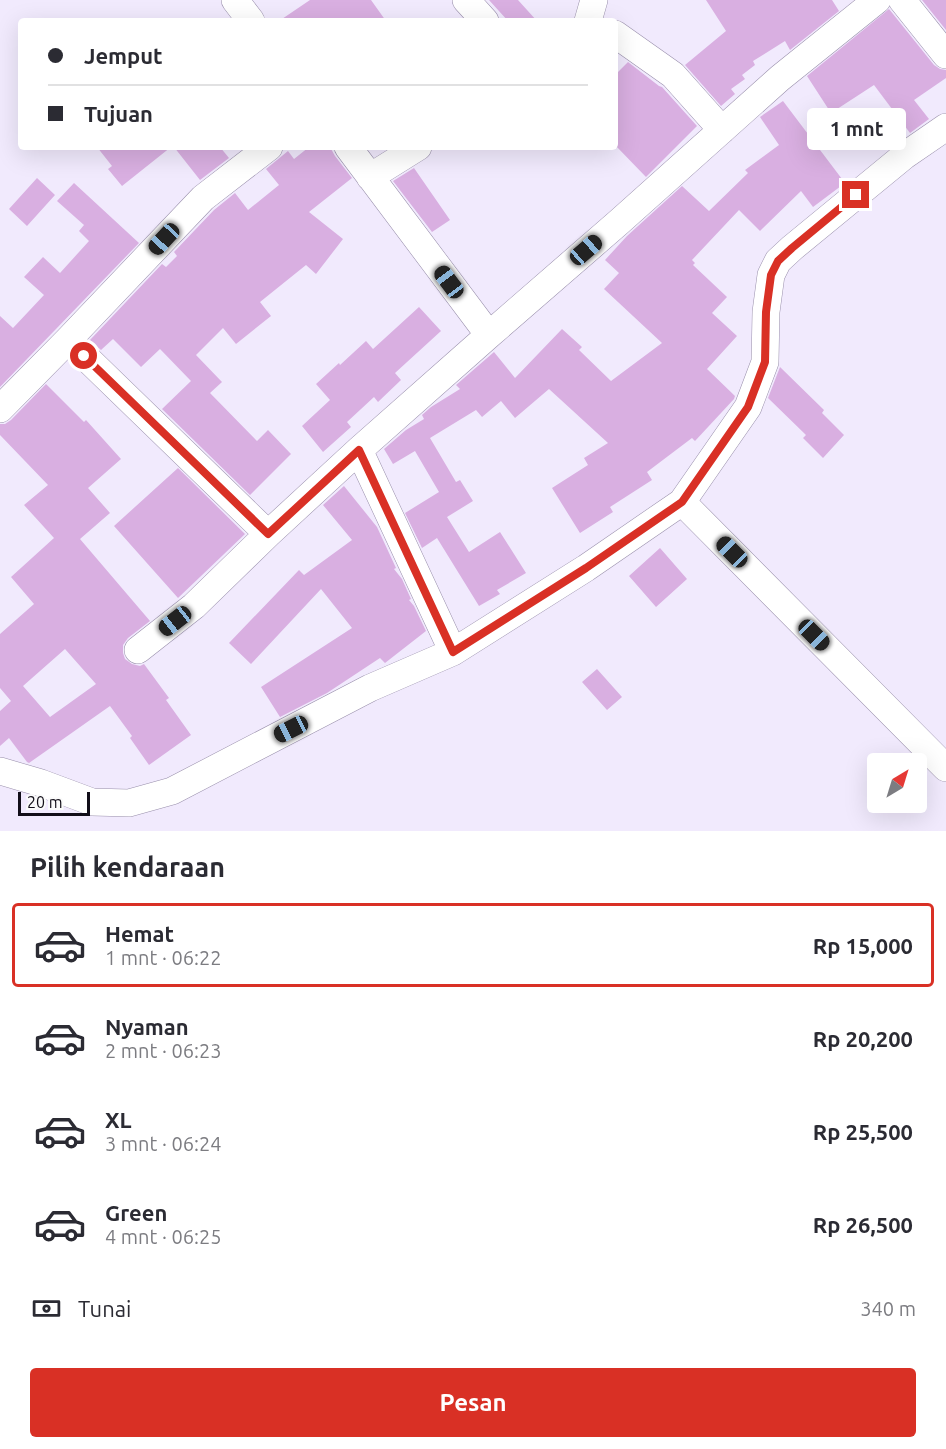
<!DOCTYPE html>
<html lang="id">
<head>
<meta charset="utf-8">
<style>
  body { margin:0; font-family:Ubuntu,sans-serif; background:#f2f2f3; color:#2b2b33; height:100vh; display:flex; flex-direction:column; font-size:22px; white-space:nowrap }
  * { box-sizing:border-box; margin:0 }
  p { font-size:20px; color:#7c7c81 }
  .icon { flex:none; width:33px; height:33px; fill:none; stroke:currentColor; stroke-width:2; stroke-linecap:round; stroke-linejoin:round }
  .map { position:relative; height:831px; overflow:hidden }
  .drawer { display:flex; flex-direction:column; background:#fff; flex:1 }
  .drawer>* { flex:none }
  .top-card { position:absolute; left:18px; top:18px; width:600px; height:132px; border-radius:6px; box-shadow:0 6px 24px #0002; display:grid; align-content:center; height:132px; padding:0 30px; background:#fff }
  .needle { width:39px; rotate:38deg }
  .controls { position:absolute; left:867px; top:753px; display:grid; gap:12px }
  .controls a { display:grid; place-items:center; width:60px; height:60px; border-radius:6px; background:#fff; box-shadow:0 6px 24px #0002; font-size:30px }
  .scale { position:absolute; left:18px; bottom:15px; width:72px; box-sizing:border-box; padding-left:6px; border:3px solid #120e19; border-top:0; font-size:16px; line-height:21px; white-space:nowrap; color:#120e19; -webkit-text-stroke:4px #fbfbfb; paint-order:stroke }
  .end { position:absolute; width:27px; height:27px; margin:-14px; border:8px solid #d93025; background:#fff; box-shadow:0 0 0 3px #fff }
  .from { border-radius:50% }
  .bubble { position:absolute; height:42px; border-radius:6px; background:#fff; box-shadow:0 6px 24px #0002; font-size:20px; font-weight:700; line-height:42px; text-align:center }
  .car { position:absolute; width:18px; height:36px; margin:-18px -9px; border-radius:8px; box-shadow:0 0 4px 2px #0007; background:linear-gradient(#222 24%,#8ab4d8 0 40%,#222 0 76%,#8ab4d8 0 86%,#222 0) }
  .top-card b { display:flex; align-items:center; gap:21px; height:57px; font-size:22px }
  .top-card b+b { border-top:2px solid #e1e1e2 }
  .top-card i { width:15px; height:15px; background:#2b2b33 }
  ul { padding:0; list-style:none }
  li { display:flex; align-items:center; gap:18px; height:84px; margin:0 12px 9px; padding:0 18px; border:3px solid transparent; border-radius:6px }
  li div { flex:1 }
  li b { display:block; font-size:22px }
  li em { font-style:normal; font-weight:700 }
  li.current { border-color:#d93025 }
  li>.icon { width:54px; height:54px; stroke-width:1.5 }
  h2 { padding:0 30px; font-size:27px; line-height:72px }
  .pay { display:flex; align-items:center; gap:15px; height:66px; padding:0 30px; font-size:22px }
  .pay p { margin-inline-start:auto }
  .cta { display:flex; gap:12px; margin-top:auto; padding:12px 30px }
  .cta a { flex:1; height:69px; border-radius:6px; background:#d93025; color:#fff; font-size:24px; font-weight:700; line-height:69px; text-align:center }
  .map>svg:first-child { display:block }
</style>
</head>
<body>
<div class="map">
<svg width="946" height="831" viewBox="0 0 946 831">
  <rect width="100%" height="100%" fill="#f1eafd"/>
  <path fill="#d9afe1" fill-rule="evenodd" d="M310 0H371L386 21H279Z
    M489 0H518L537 21H508Z
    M706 0H832L839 11 790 50 785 41 753 61 755 65 742 75 745 79 731 89 735 94 721 106 685 65 726 31Z
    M922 0H946V30Z
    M889 9 934 65 940 69 946 70V78L914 100 929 119 910 133 874 85 831 113 807 76Z
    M628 62 659 86 662 87 697 126 646 177 615 145V75Z
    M783 101 845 183 813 207 801 191 760 231 739 210 692 260 695 263 693 265 727 297 712 313 737 336 707 369 735 396 734 399 695 441 692 438 647 472 652 480 610 507 613 512 580 533 552 488 588 465 584 458 608 443 549 389 515 418 501 401 482 417 476 410 430 438 456 482 460 480 473 501 447 517 469 552 500 532 526 573 497 590 500 594 479 606 437 538 422 548 405 513 439 492 415 451 393 464 384 449 406 430 424 419 422 415 431 407 460 389 456 385 494 352 515 378 562 329 582 347 579 350 611 381 662 343 604 289 619 273 605 260 627 236 682 186 709 211 748 173 745 170 779 145 760 117Z
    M97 147H171L122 186 108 169 112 166Z
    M174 147H220L229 158 200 180Z
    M309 147H330L335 156 352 178 309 212 343 239 316 274 306 265 260 302 271 316 236 344 223 328 196 355 222 382 210 393 257 441 268 430 291 454 250 495 162 409 191 381 160 349 141 367 113 339 101 350 90 340 162 264 166 267 177 256 174 252 214 210 235 193 248 210 279 185 266 169 288 151 294 159Z
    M414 168 450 220 432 232 393 181Z
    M37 178 55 195 27 226 9 209Z
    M74 183 139 243 0 387V316L13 328 44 295 24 277 43 257 60 273 89 241 79 231 84 225 57 201Z
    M419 307 441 331 395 373 401 380 378 402 374 397 347 422 351 427 323 452 302 426 330 400 316 384 339 363 340 365 366 341 373 349Z
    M780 367 824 410 822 413 844 435 823 458 803 438 806 435 768 398Z
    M46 384 84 422 86 420 121 459 88 488 110 513 80 539 150 621 128 638 123 645V653L125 659 132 664 140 666 144 664 169 698 166 700 191 735 149 765 130 738 132 736 110 706 29 763 27 762 9 738 0 746V711L11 701 0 688V634L34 604 11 577 54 538 24 505 48 485 0 435V424H5L11 420ZM65 649 96 684 50 717 23 686Z
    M178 468 245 534 178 598 114 526Z
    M344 486 377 527 396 568 394 569 402 579 411 599 409 600 414 606 426 631 385 663 380 658 327 693 280 717 261 687 352 628 321 589 251 664 229 643 299 570 304 575 352 540 323 505Z
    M660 548 687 579 656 607 629 576Z
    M597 669 622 697 607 710 582 682Z"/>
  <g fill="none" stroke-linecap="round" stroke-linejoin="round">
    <defs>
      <path id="street" d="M235 0 251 21
        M466 0 485 21
        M902 0 946 55
        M588 21 594 0
        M615 34 673 75 722 130
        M348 147 489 335
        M370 177 418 147
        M68 340 268 534
        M0 409 68 340 203 198 269 147
        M359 450 453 652
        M682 502 946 768
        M138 650 194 606 268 534 359 450 489 335 619 222 780 78 877 0
        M0 771 41 783 92 802 129 803 172 791 370 688 453 652 586 568 682 502 748 407 765 362 766 312 771 275 778 261 792 248 904 156 946 127"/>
    </defs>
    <use href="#street" stroke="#998fab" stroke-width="28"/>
    <use href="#street" stroke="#fff" stroke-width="27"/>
  </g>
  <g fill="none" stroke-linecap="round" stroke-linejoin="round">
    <path stroke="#d93025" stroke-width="8" d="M84 356 268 534 359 450 453 652 586 568 682 502 748 407 765 362 766 312 771 275 778 261 792 248 856 195"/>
  </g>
</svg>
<div class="controls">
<a><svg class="needle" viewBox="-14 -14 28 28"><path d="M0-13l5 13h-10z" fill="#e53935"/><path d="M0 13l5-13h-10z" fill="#7c7c81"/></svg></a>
</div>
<div class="scale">20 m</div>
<i class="end from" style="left:84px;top:356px"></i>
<i class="end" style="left:856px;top:195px"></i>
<div class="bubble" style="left:807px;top:108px;width:99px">1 mnt</div>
<i class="car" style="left:164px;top:239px;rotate:223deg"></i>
<i class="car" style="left:586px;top:250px;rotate:49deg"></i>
<i class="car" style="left:449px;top:282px;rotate:323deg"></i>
<i class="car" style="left:732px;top:552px;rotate:315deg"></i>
<i class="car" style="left:175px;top:621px;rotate:232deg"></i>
<i class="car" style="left:814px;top:635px;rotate:135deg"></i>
<i class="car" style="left:291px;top:729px;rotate:243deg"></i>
<div class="top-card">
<b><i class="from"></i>Jemput</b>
<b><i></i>Tujuan</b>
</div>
</div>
<section class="drawer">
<h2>Pilih kendaraan</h2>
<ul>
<li class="current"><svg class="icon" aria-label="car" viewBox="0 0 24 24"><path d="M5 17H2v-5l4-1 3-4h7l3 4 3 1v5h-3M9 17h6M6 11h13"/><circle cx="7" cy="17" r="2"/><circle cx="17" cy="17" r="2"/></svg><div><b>Hemat</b><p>1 mnt · 06:22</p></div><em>Rp 15,000</em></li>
<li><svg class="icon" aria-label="car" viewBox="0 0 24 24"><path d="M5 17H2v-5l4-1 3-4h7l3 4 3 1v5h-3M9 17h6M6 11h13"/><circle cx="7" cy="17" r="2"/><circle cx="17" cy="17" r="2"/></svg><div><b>Nyaman</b><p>2 mnt · 06:23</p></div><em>Rp 20,200</em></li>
<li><svg class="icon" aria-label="car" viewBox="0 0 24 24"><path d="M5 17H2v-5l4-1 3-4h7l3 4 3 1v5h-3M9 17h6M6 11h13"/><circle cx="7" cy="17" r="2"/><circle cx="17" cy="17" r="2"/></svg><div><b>XL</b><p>3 mnt · 06:24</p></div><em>Rp 25,500</em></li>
<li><svg class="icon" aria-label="car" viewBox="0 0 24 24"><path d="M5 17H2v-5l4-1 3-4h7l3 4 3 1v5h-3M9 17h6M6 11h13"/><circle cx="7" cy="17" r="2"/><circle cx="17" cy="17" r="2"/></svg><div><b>Green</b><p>4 mnt · 06:25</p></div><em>Rp 26,500</em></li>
</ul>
<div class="pay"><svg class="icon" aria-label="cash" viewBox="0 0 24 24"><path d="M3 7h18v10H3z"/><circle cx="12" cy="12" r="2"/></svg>Tunai<p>340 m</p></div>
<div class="cta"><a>Pesan</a></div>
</section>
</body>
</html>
